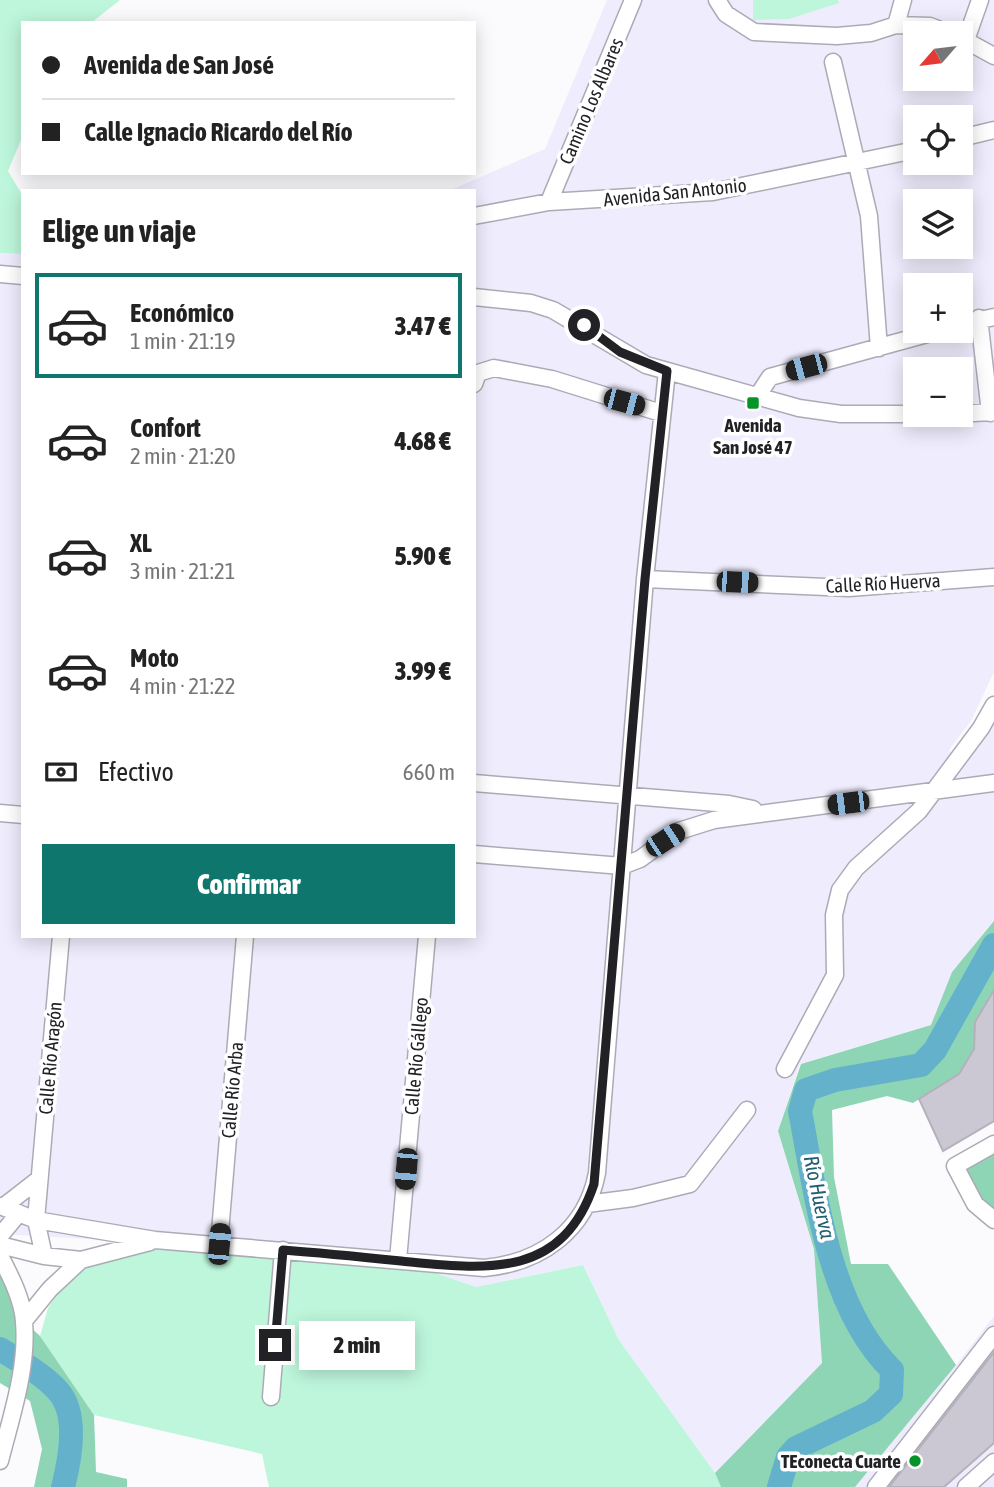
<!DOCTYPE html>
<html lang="es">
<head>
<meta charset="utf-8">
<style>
  body { margin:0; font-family:"Asap Condensed",sans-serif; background:#f2f2f2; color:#222; height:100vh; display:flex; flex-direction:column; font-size:26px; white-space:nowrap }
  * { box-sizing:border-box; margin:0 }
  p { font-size:23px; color:#767676 }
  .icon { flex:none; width:38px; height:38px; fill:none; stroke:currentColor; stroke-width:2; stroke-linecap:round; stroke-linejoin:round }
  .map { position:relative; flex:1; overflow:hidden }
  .drawer { position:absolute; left:21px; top:189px; width:455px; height:749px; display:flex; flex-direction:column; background:#fff; border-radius:0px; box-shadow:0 4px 18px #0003 }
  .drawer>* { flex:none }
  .guide { position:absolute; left:21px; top:21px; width:455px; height:154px; border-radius:0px; box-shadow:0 4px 18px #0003; display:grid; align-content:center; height:154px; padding:0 21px; background:#fff }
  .needle { width:46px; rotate:242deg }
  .tools { position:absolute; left:903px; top:21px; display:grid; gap:14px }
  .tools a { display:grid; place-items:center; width:70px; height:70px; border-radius:0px; background:#fff; box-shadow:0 4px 18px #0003; font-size:35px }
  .end { position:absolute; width:32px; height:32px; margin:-16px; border:9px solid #222126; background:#fff; box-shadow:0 0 0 4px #fff }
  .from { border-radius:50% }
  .bubble { position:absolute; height:49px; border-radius:0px; background:#fff; box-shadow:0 4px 18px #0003; font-size:23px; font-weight:800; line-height:49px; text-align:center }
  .car { position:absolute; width:21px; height:42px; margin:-21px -10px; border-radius:9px; box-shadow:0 0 5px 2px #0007; background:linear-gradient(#222 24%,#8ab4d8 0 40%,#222 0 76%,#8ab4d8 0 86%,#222 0) }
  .guide b { display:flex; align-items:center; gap:24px; height:66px; font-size:26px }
  .guide b+b { border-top:2px solid #e0e0e0 }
  .guide i { width:18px; height:18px; background:#222 }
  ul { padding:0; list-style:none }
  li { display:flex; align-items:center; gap:21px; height:105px; margin:0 14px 10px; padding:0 7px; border:4px solid transparent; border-radius:0px }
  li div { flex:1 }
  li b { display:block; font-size:26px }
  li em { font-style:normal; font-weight:800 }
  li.current { border-color:#0f766e }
  li>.icon { width:63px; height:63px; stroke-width:1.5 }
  h2 { padding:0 21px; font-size:32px; line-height:84px }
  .pay { display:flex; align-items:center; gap:18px; height:77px; padding:0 21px; font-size:26px }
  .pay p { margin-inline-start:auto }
  .cta { display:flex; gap:14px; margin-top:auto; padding:14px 21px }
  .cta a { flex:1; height:80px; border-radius:0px; background:#0f766e; color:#fff; font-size:28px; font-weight:800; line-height:80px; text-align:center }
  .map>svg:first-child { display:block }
</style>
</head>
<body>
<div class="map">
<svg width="994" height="1487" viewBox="0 0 994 1487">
  <rect width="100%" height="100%" fill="#fbfbfe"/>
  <path fill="#efedfd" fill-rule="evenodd" d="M607 0H994V672L971 721 949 750 963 765 994 722V921L952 972 931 1025 800 1064 778 1131 814 1249 822 1363 715 1473 619 1340 583 1265 476 1287 398 1260 283 1250 0 1234V253L23 254V936H474V191H448L545 149ZM915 33H961V79H915ZM915 117H961V163H915ZM915 201H961V247H915ZM915 285H961V331H915ZM915 369H961V415H915Z
    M994 1316V1487H855L956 1365Z"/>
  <path fill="#bdf6db" d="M0 0H120L91 23H23V135L8 171 23 196V254L0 253Z
    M753 0H838L839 3 789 19 753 20Z
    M155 1240 398 1260 476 1287 583 1265 619 1340 715 1473 721 1487H269L262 1454 94 1415 40 1336 48 1308 81 1260Z"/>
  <path fill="#8ed5b5" d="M994 921V990L975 1022 974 1049 959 1074 913 1103 887 1096 832 1110 834 1177 851 1264H888L956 1365 855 1487H721L715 1473 822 1363 814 1249 778 1131 801 1064 931 1025 952 972Z
    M994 1144V1220L955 1166Z
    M0 1256 24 1321 40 1336 94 1415 96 1472 127 1479V1487H34L42 1449 30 1401 0 1383Z"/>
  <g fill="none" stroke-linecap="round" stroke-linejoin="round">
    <path stroke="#64b1cc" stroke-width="24" d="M0 1349C19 1361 43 1374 58 1391 79 1414 70 1460 63 1487
      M779 1487 788 1457 796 1448 873 1411 891 1394 892 1370C829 1309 816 1195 800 1111L806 1090 835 1080 921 1065 935 1050 994 945"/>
  </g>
  <path fill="#ccc8d3" stroke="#b4b1bc" stroke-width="2" d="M994 990V1121L943 1151 919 1099 959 1074 974 1049 975 1022Z
    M994 1352V1443L944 1487H889Z"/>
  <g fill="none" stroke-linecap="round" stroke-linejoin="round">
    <defs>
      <path id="street" d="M717 0 726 14 754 32 837 36 871 33 896 25 930 26 948 33
        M896 25 903 0
        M961 38 994 56
        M966 40 980 0
        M833 62 869 216 879 348
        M961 138 994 130
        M549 202 633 0
        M474 216 549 202 713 192 915 150
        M0 274 23 276
        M474 297 531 303 553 310 646 365 799 408 841 414H915
        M979 318 990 413
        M961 324 994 317
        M474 384 478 373 494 368 552 379 661 413
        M757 397 770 377 938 331
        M932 415 994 412
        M645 579 849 588 994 577
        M474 783 729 804 753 809
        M0 813 23 815
        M474 854 622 866 640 859 679 831 714 820 994 783
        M785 1069 835 975 834 915 840 890 856 868 919 811 981 728 994 705
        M994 1144 955 1166 975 1204 994 1220
        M587 1204 633 1198 690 1184 747 1110
        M0 1206 36 1220 155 1240 484 1268C540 1263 586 1231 597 1173L645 579 667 371
        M3 1207 39 1179
        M0 1236 19 1213
        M219 1244 245 936
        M0 1245 44 1256 81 1260
        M0 1256C10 1275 23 1300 24 1322 28 1368 11 1417 0 1461
        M44 1256 36 1220 61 936
        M398 1260 427 936
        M24 1321 50 1289 81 1260 150 1242
        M271 1397 283 1250
        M876 1487 994 1335
        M966 1487 994 1462"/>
    </defs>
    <use href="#street" stroke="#acabb5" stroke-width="19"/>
    <use href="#street" stroke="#fff" stroke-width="16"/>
  </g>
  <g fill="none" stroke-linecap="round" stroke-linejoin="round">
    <path stroke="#222126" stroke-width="9" d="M275 1345 283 1250C322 1253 362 1257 401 1261 483 1269 562 1281 594 1184L645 579 667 371 620 352 584 325"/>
  </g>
  <g fill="#069429" stroke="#fff" stroke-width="2.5">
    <rect x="746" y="396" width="14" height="14" rx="3.5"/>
    <circle cx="915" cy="1461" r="7"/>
  </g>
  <g text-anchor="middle" stroke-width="7" stroke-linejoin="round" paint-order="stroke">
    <g font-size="19" fill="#222126" stroke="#fff">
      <text transform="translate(591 101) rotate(-67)" y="7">Camino Los Albares</text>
      <text transform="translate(675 192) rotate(-6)" y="7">Avenida San Antonio</text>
      <text transform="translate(883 583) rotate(-3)" y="7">Calle Río Huerva</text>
      <text transform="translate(416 1056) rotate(-85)" y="7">Calle Río Gállego</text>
      <text transform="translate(50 1058) rotate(-85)" y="7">Calle Río Aragón</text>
      <text transform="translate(232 1090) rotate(-85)" y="7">Calle Río Arba</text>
    </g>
    <g font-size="19" font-weight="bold" fill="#222126" stroke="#fff">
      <text x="753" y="432">Avenida<tspan x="753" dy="22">San José 47</tspan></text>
      <text x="901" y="1468" text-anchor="end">TEconecta Cuarte</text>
    </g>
    <g font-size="21" font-style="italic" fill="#225f73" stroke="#fff">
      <text transform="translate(819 1197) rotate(78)" y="7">Río Huerva</text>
    </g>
  </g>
</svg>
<div class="tools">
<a><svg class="needle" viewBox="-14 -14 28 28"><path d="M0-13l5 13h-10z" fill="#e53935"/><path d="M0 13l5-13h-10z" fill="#767676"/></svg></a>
<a><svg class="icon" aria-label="locate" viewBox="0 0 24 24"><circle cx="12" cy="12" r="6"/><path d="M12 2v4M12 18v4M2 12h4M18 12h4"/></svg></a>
<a><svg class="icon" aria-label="layers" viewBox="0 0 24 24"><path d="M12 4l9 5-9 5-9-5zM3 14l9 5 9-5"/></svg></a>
<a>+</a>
<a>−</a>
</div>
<i class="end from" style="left:584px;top:325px"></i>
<i class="end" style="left:275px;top:1345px"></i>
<div class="bubble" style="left:299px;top:1321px;width:116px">2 min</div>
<i class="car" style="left:806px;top:367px;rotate:255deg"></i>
<i class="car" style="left:624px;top:402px;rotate:105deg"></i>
<i class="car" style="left:737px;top:582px;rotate:92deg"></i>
<i class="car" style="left:848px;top:803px;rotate:263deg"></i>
<i class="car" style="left:665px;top:840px;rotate:57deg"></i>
<i class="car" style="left:406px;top:1169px;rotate:185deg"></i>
<i class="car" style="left:219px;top:1244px;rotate:5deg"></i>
<div class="guide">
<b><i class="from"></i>Avenida de San José</b>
<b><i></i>Calle Ignacio Ricardo del Río</b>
</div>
<section class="drawer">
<h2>Elige un viaje</h2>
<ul>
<li class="current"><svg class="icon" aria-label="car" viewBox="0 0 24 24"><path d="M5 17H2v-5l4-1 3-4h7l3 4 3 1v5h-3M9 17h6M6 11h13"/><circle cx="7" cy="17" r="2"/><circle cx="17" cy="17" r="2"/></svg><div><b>Económico</b><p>1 min · 21:19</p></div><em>3.47 €</em></li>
<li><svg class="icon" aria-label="car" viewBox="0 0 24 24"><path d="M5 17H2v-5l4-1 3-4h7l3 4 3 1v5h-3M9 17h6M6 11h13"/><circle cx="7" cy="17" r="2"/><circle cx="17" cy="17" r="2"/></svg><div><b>Confort</b><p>2 min · 21:20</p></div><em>4.68 €</em></li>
<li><svg class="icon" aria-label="car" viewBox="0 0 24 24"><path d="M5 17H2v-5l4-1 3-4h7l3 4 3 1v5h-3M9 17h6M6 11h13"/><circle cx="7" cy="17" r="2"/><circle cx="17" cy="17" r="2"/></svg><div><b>XL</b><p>3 min · 21:21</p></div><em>5.90 €</em></li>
<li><svg class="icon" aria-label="car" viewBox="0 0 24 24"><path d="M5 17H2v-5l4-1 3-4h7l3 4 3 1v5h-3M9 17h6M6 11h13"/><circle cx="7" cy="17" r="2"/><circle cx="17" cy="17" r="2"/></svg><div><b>Moto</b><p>4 min · 21:22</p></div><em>3.99 €</em></li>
</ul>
<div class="pay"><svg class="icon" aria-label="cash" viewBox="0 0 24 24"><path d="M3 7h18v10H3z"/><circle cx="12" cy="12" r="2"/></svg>Efectivo<p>660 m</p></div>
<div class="cta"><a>Confirmar</a></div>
</section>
</div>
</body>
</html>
